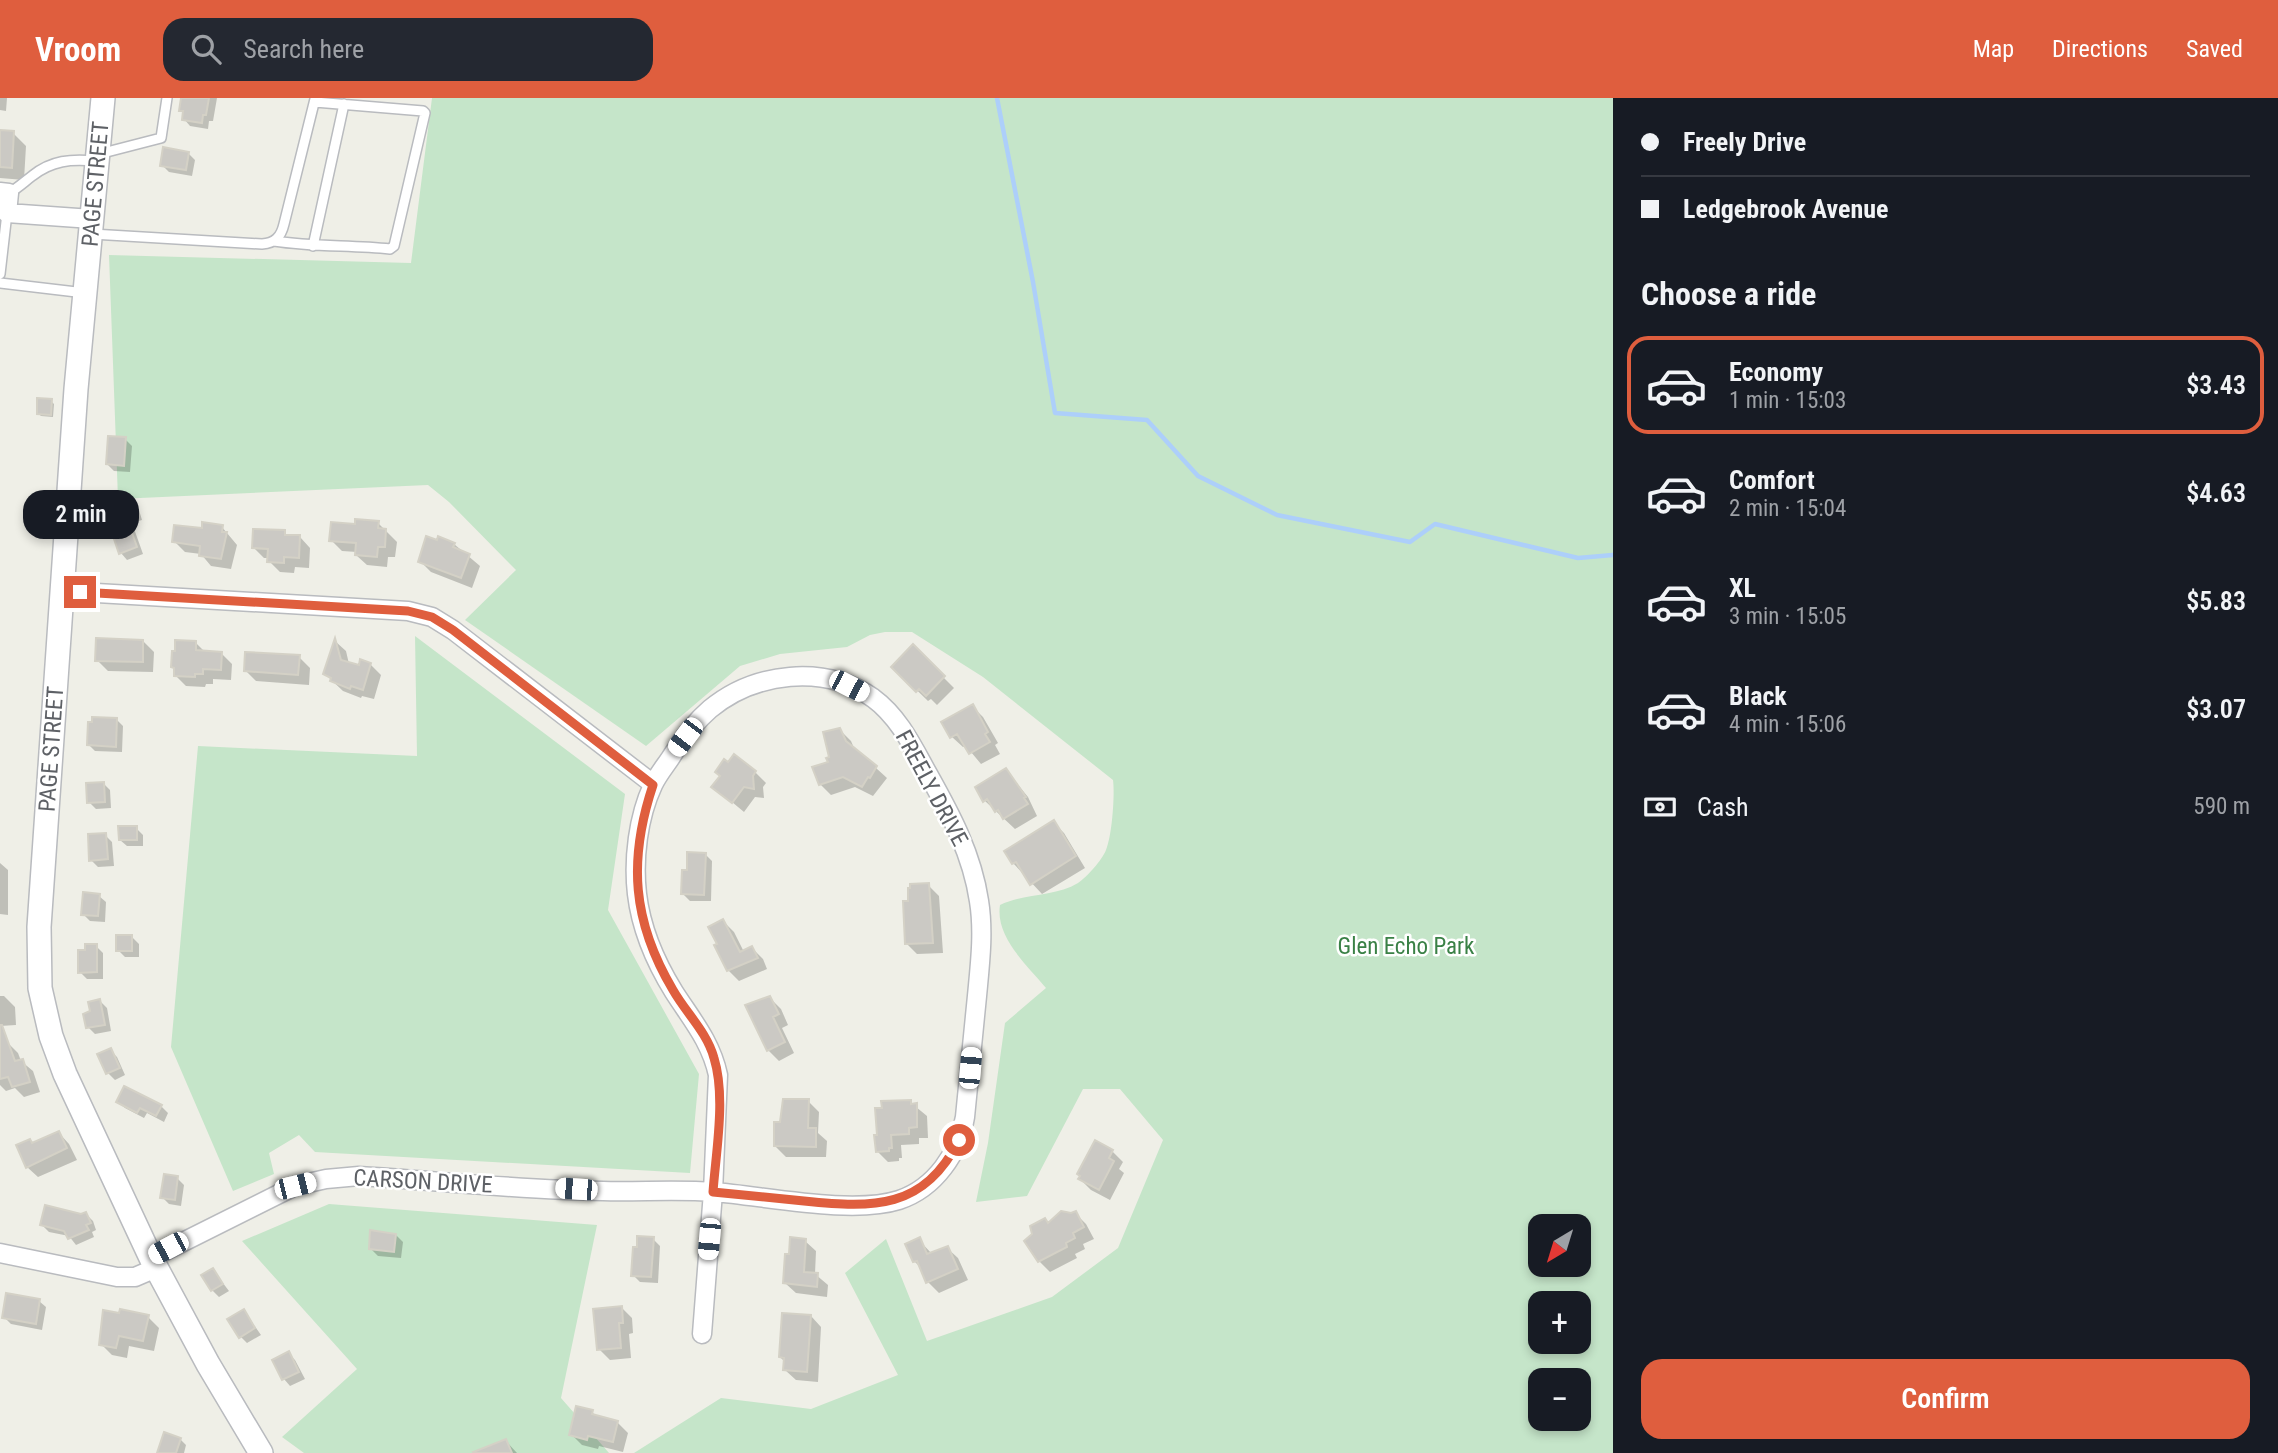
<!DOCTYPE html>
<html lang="en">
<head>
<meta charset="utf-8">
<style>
  body { margin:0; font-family:"Roboto Condensed",sans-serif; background:#242831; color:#f1f3f6; height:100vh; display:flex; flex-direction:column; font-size:26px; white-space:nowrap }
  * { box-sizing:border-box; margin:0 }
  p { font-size:23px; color:#9ea1a6 }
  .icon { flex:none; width:38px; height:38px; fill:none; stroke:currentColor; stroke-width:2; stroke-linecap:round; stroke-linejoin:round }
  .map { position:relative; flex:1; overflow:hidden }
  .drawer { display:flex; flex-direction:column; background:#171b24; width:665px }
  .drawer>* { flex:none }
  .guide { display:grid; align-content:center; height:154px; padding:0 28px; background:#171b24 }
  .needle { width:46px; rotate:218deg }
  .controls { position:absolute; left:1528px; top:1116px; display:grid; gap:14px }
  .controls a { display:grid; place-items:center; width:63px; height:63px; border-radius:14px; background:#171b24; box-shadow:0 4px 10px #0003; font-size:35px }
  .end { position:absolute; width:32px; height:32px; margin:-16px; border:9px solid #df5e3e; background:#fff; box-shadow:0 0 0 4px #fff }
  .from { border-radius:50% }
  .bubble { position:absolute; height:49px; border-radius:21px; background:#171b24; box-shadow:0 4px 10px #0003; font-size:23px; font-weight:600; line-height:49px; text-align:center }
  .car { position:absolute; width:21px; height:42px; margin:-21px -10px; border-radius:9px; box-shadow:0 0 5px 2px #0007; background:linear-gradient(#fff 24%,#345 0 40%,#fff 0 76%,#345 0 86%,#fff 0) }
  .guide b { display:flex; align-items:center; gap:24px; height:66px; font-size:26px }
  .guide b+b { border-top:2px solid #363941 }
  .guide i { width:18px; height:18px; background:#f1f3f6 }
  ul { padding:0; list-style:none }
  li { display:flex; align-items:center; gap:21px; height:98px; margin:0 14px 10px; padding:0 14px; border:4px solid transparent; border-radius:21px }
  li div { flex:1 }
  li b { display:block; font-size:26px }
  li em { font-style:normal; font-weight:600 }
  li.current { border-color:#df5e3e }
  li>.icon { width:63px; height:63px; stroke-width:1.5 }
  h2 { padding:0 28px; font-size:32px; line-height:84px }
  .pay { display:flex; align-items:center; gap:18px; height:77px; padding:0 28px; font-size:26px }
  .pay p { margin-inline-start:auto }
  .primary-button { display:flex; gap:14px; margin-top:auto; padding:14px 28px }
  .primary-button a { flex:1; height:80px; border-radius:21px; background:#df5e3e; color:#fff; font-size:28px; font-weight:600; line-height:80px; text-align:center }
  header { display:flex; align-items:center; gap:42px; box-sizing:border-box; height:98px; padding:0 35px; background:#df5e3e; color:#fff }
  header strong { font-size:33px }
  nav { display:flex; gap:38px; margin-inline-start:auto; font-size:24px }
  .search { width:490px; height:63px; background:#242831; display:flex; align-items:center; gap:18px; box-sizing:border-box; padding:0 24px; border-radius:21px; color:#9ea1a6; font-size:26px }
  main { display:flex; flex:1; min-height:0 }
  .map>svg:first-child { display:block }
</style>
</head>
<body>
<header>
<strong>Vroom</strong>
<div class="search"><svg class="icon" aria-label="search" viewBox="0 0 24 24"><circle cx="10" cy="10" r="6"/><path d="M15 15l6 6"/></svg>Search here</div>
<nav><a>Map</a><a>Directions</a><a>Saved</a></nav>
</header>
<main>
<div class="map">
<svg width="1613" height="1355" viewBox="0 0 1613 1355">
  <rect width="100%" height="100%" fill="#efefe7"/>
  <path fill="#c5e5c9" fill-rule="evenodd" d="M432 0H1613V1355H634L721 1300 811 1311 898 1277 845 1175 886 1141 927 1243 1052 1199 1118 1150 1163 1042 1120 991H1083L1027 1098 976 1104 988 1045 1005 925 1046 890C1027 867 995 839 1000 807 1024 795 1055 799 1078 785 1087 779 1102 762 1106 752 1112 738 1115 697 1113 682L983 579 912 534H885L870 537 847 549 780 556 740 568 646 648 465 522 516 472 449 404 428 387 118 401 109 157 411 165ZM1540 1129H1578V1167H1540ZM1540 1206H1578V1244H1540ZM1540 1283H1578V1321H1540Z
    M415 538 625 696 608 812 699 976 690 1075 315 1054 299 1037 269 1055 274 1076 233 1093 171 949 198 648 417 658Z
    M329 1106 597 1127 561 1300 609 1355H304L282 1339 357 1271 242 1143Z"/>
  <path fill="#0003" d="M0 0H7L6 13 0 12Z
    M183 0H217L213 23H209L208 31 190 28 184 21V16L181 12Z
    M0 34 13 35 26 48 24 82 0 80Z
    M188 55 195 62 192 78 169 74 162 67Z
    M51 303 54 306 53 319 41 318 38 315Z
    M125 341 132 348 130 374 114 373 107 366Z
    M132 405 139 412 142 422 132 425 143 456 127 462 121 455 114 436 110 432Z
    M378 425 397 444 395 459H388L387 469 367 467 356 457 357 454 342 453 331 442Z
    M222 429 237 447 231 471 211 468 201 456 185 454 174 443 203 432Z
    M284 434 289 439H300L310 450 309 470 295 469 294 475 280 474 269 463V460H264L253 449Z
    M454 446 480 468 472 490 431 474 420 463Z
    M143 543 154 554 153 574 108 573 97 562Z
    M195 544 206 555H221L232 566 231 582 213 581V586H206L205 589 186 588 176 578Z
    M336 544 346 553 349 566 360 569 370 566 381 577 374 601 362 598 361 600 343 593 325 576Z
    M913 549 954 590 937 607 931 601 928 603 893 569Z
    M299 559 310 570 309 587 256 583 245 572Z
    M973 609 983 619 998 645 995 647 1000 656 981 666 966 648 963 649 952 639Z
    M117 622 123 628 122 654 95 653 89 647Z
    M840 632 851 643 854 650 887 680 873 698 855 689 831 697 820 686Z
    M1006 672 1028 699 1037 718 1015 731 985 703Z
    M755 674 766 685 763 689 764 700 755 699 744 714 714 689Z
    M103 685 110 692 111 710 96 711 89 704Z
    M1054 725 1064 735 1085 770 1042 796 1013 765Z
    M136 730 143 737V748H127L120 742Z
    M105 737 112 744 114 768 98 769 91 762Z
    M705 756 712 763 711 803H690L683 796 689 774Z
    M0 765 8 772V817L0 816Z
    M928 787 939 798 943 855 917 856 906 845 909 805Z
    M99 798 106 804 105 824 90 823 83 816Z
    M723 823 734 834 744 854 752 850 763 861 767 871 739 883 728 872 719 847Z
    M132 839 139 846V859H125L118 852Z
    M96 848 103 855V881H87L80 874 87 853Z
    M0 898H4L15 909 16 927 0 928Z
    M770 900 781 911 788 927 782 930 794 955 779 963 768 952Z
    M100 903 107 910 111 933 95 936 88 929 92 915Z
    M7 944 18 955 21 963 33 973 40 994 24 999 15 990 6 993 0 987V946Z
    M110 952 117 959 125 977 115 982 108 975Z
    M808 1003 819 1014 818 1035 827 1043 826 1059H786L775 1048 782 1026Z
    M118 1004 161 1008 168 1015 164 1024 147 1015 144 1020 125 1010Z
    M910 1004 927 1018 928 1040H919V1046L901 1047 902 1060H899V1063L888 1064 877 1053Z
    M59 1035 69 1046 77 1062 38 1079 27 1069 33 1046Z
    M1112 1053 1123 1064 1119 1071 1124 1075 1110 1102 1091 1092 1080 1081Z
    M177 1080 184 1087 181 1108 169 1106 162 1099Z
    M1075 1115 1086 1126 1094 1141 1083 1146 1085 1151 1075 1156 1077 1160 1050 1174 1039 1163 1049 1126Z
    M86 1116 93 1123 96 1132 92 1134 94 1139 76 1147 69 1138 49 1134 42 1127Z
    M396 1137 403 1144 401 1160 378 1158 371 1151Z
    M653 1141 660 1148 658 1185 640 1184 633 1177Z
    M919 1142 932 1156 947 1150 958 1160 968 1182 939 1195 928 1184 922 1171 914 1163Z
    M805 1143 816 1153 815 1176 828 1187 827 1199 796 1195 785 1185 790 1158Z
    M213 1172 229 1193 219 1199 212 1192Z
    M39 1203 46 1209 42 1232 11 1226 4 1219Z
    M621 1209 632 1220 633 1235 629 1236 631 1260 610 1262 599 1251Z
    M244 1213 261 1237 247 1245 240 1238Z
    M811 1218 821 1229 818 1284 796 1282 785 1272V1264L780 1259Z
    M148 1219 159 1230 154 1253 129 1248 127 1260 112 1257 101 1246Z
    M288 1255 295 1262 305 1281 290 1288 284 1281 274 1263Z
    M592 1314 598 1320 617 1324 628 1335 623 1354 599 1348 598 1351 582 1347 571 1336Z
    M180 1341 186 1347 184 1355H160Z
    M506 1343 517 1355H490Z"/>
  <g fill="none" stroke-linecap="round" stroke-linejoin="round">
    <path stroke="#adcffa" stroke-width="4.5" d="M997 0 1033 184 1055 315 1147 322 1198 378 1277 417 1410 444 1435 426 1578 460 1613 457"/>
  </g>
  <path fill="#cbc9c4" stroke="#d4d1c6" stroke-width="2" d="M181 0H209L206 17H203L202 25 182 22 183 13H179Z
    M0 32 14 33 12 70 0 69Z
    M163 49 189 54 186 72 160 68Z
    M37 300 52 301 51 317 37 316Z
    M108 338 126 339 124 368 106 366Z
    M133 403 136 415 126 418 137 449 119 456 111 432 108 433 104 422 108 421 105 413Z
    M355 421 379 423 378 430 386 431 385 449H378L377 459 355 457 356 445 329 443 331 424 355 426Z
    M202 424 223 427 222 434H227L221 461 199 458 200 448 172 444 174 427 202 430Z
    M253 431 285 432V437H300L299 460 284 459V465L267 464 268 451 252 450Z
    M426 438 437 442 438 438 455 445 453 449 470 456 461 480 418 464Z
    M96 540 143 542V564L95 563Z
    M335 540 341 562 359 567 360 561 371 565 363 592 351 588 350 591 330 583 331 580 323 576Z
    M175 542 196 543V552L222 554 221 572 203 571V576H195V579L174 578V570L171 569 172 553H175Z
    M913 546 945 578 926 598 919 591 916 594 891 569Z
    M245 554 300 557 298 577 244 573Z
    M973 606 988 634 985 636 990 644 969 656 957 636 950 640 941 624Z
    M92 619 117 620 116 649 87 647 88 624H92Z
    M840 630 846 643 877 668 870 680 868 679 862 689 843 679 819 687 812 669 828 664 826 660 829 659 823 634Z
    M734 656 756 673 753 678 754 691 744 689 732 705 711 689 720 678 715 674 724 661 728 664Z
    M1006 670 1026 699 1024 700 1028 706 1003 721 998 712 995 714 987 701 983 704 975 689Z
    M104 684 105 704 87 705 86 685Z
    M1054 722 1076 758 1030 787 1016 764 1012 766 1004 753Z
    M118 728H137V742H119Z
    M106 735 108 761 89 763 88 736Z
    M687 754 706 755 704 797 681 796 682 772H687Z
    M929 785 933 845 905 846 903 803H908V790H910V786Z
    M83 794 100 796 98 818 81 817Z
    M723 821 740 854 752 848 758 860 727 873 714 847 717 846 708 829Z
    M116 837H132V853H116Z
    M85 846H97V874L78 875V852H85Z
    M770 898 779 916 773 919 785 944 767 953 745 907Z
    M100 901 105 927 86 930 83 916 90 913 88 904Z
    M0 927H2L15 963 23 961 30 984 12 989 8 979 0 981Z
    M111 950 120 970 106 976 97 956Z
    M124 988 162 1007 156 1018 140 1010 137 1015 116 1004Z
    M783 1001H809L808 1030H816V1049L774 1048V1024H780Z
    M911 1002V1006L917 1005V1029L909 1030V1036L891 1037 892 1050H889V1053L876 1054 874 1037H877L875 1010H882L881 1003Z
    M59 1033 67 1050 26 1070 16 1047 30 1041 32 1045Z
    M1095 1042 1113 1052 1109 1060 1114 1063 1099 1092 1078 1081 1080 1078 1077 1076Z
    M164 1076 178 1078 175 1102 160 1100Z
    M45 1107 81 1116 86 1114 91 1125 86 1127 89 1132 68 1141 64 1133 40 1127Z
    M1061 1113 1071 1115 1076 1113 1084 1129 1073 1135 1075 1140 1066 1145 1067 1149 1038 1164 1024 1143 1032 1136 1030 1128 1045 1120 1048 1125Z
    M370 1132 396 1136 394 1154 369 1151Z
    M637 1138 654 1139 651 1179 631 1178 633 1149H637Z
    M790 1139 806 1141 804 1174 818 1175 817 1189 783 1185 785 1156H789Z
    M920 1139 927 1156 948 1148 958 1171 926 1185 917 1163 913 1164 905 1146Z
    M213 1170 223 1186 211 1193 201 1177Z
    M6 1195 40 1201 36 1226 2 1220Z
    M622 1208 623 1225H619L621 1250 597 1252 593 1211Z
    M120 1211 149 1217 143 1243 119 1238 116 1250 99 1247 103 1212 119 1215Z
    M244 1211 255 1230 239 1240 227 1221Z
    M782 1215 811 1217 807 1274 783 1272 784 1260 779 1259Z
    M289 1253 299 1274 282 1282 272 1262Z
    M576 1308 593 1312 592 1316 618 1323 613 1344 588 1338 587 1342 569 1337Z
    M164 1334 181 1340 176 1355H157Z
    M506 1341 512 1355H474L473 1354Z"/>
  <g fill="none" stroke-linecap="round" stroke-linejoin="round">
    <defs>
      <path id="service" d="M99 56 161 40 167 0
        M9 95C18 90 24 84 32 78 52 62 71 61 95 63
        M92 136 262 146C275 145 281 139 284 126L315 1
        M274 143C313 149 351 147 390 151L394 148 425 15 423 13 315 4
        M313 148 344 6
        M0 176 7 115
        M0 185 85 195"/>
      <path id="minor" d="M0 94 9 95 7 115 92 121
        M62 493 408 513 432 519 453 532 653 686
        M0 1155 117 1179H135L156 1170
        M151 1160 295 1088 326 1081 359 1078C440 1083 522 1092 603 1093 640 1094 677 1091 714 1094 765 1098 852 1117 899 1102 935 1090 959 1055 965 1019 969 978 973 938 977 898 980 866 984 834 979 803 972 756 951 717 928 676 913 649 899 619 873 600 824 566 755 574 710 611 696 623 683 640 673 656 667 666 658 676 653 687 638 719 633 761 637 796 641 830 656 865 674 894 692 922 711 944 718 977L713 1094 702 1236"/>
      <path id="tertiary" d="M103 0 76 291 39 829 40 890 51 938 65 976 151 1160 208 1266 261 1355"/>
    </defs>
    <use href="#service" stroke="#b9bbbf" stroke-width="12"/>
    <use href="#minor" stroke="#b9bbbf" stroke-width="21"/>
    <use href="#tertiary" stroke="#b9bbbf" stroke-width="26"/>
    <use href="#service" stroke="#fff" stroke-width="9"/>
    <use href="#minor" stroke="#fff" stroke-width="18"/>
    <use href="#tertiary" stroke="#fff" stroke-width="23"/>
  </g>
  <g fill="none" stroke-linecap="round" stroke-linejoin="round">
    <path stroke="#df5e3e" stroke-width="9" d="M80 494 408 513 432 519 453 532 653 687C628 762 632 823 673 892 686 915 707 934 714 960 726 999 716 1053 713 1094 744 1097 774 1100 804 1103 873 1110 924 1112 959 1042"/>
  </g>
  <g text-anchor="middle" stroke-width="5" stroke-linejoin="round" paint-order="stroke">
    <g font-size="23" fill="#5e6166" stroke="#fff">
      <text transform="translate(95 86) rotate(-85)" y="8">PAGE STREET</text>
      <text transform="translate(51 651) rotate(-86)" y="8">PAGE STREET</text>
      <text transform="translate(932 690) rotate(62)" y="8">FREELY DRIVE</text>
      <text transform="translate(423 1083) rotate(3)" y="8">CARSON DRIVE</text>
    </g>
    <g font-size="23" fill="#3a8146" stroke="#fff">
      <text x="1406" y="856">Glen Echo Park</text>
    </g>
  </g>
</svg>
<div class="controls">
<a><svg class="needle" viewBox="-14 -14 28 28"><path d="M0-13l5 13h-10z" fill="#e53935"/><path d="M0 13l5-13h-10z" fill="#9ea1a6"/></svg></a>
<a>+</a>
<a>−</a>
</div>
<i class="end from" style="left:959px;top:1042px"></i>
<i class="end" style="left:80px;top:494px"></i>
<div class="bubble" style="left:23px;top:392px;width:116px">2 min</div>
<i class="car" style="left:849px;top:588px;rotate:117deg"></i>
<i class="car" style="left:685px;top:639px;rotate:217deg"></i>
<i class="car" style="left:970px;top:970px;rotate:5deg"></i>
<i class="car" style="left:295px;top:1088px;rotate:76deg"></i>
<i class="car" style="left:576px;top:1091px;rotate:274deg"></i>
<i class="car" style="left:709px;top:1141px;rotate:185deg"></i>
<i class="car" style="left:168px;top:1150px;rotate:242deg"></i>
</div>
<section class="drawer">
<div class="guide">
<b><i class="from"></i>Freely Drive</b>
<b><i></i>Ledgebrook Avenue</b>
</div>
<h2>Choose a ride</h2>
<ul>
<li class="current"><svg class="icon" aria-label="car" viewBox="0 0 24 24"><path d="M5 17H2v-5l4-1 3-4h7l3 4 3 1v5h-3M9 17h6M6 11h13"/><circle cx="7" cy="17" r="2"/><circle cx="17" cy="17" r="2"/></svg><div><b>Economy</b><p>1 min · 15:03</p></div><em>$3.43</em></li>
<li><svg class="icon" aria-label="car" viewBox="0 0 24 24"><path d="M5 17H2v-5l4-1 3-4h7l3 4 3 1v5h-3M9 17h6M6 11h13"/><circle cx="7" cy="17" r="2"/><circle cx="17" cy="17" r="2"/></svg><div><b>Comfort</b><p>2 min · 15:04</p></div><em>$4.63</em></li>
<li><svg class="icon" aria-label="car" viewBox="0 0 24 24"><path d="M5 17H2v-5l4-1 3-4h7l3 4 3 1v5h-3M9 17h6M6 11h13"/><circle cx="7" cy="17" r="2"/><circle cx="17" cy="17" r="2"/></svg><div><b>XL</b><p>3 min · 15:05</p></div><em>$5.83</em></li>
<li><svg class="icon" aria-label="car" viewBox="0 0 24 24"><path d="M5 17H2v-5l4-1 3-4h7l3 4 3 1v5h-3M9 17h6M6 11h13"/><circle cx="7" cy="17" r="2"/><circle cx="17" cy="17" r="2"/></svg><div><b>Black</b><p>4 min · 15:06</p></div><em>$3.07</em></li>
</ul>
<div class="pay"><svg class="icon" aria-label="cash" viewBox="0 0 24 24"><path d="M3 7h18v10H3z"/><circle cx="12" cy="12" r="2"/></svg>Cash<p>590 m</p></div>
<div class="primary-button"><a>Confirm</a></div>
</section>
</main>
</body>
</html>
